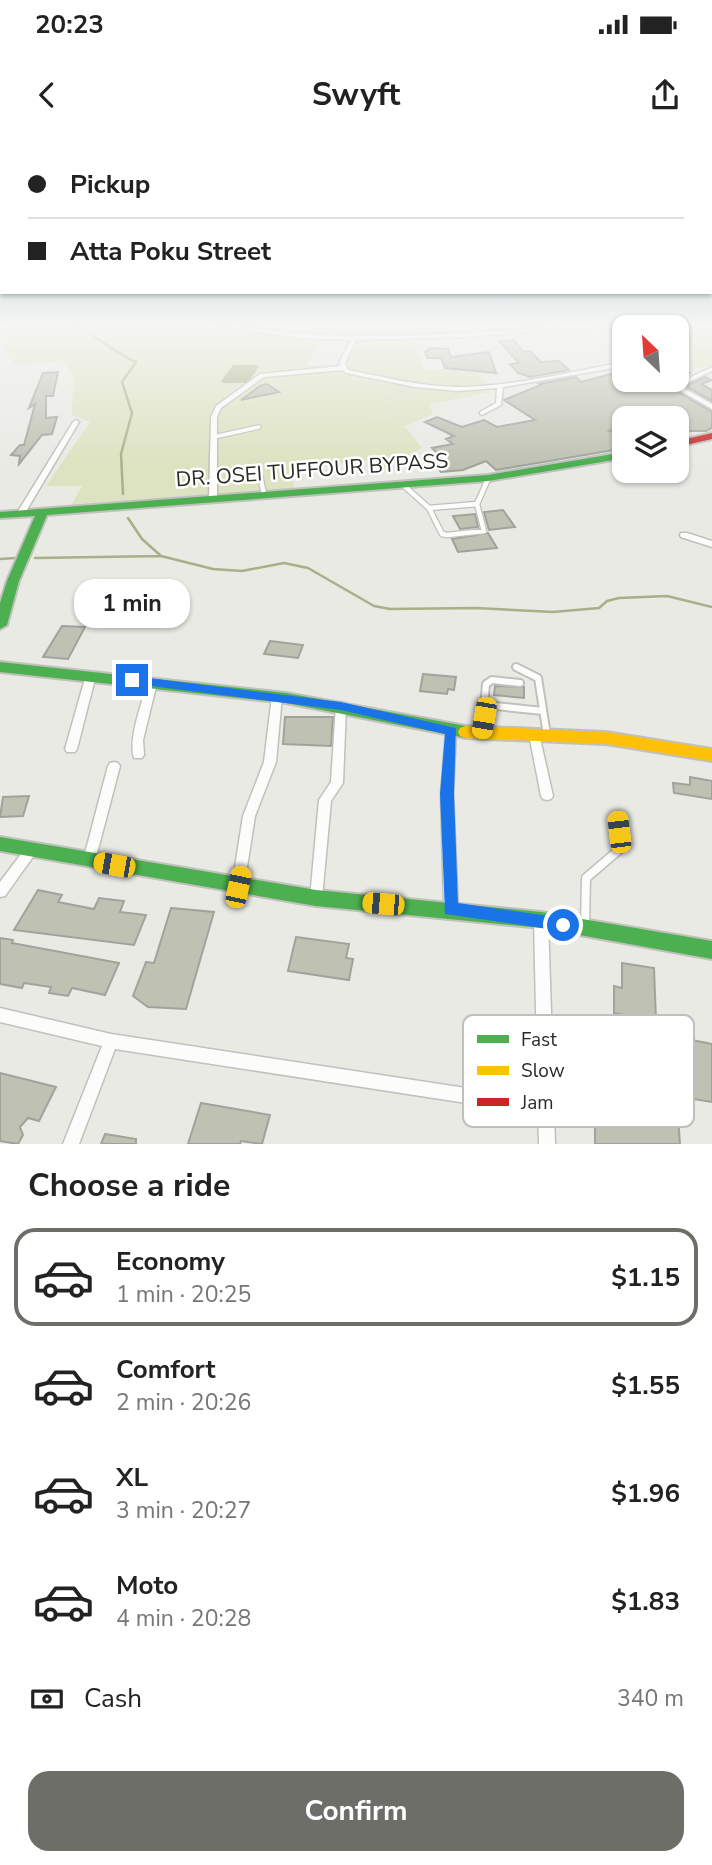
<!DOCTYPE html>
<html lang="en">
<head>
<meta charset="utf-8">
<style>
  body { margin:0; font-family:"Nunito Sans",sans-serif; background:#f6f6f6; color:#222; height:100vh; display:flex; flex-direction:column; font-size:26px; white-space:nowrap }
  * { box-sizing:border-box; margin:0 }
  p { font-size:23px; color:#767676 }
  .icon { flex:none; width:38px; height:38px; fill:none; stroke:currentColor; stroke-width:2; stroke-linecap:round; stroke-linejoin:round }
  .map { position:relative; height:1004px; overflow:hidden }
  .drawer { display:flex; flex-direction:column; background:#fff; flex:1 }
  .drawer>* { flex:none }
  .banner { position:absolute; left:0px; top:0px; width:712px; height:154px; box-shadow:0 2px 5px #0004; display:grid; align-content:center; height:154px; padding:0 28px; background:#fff }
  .needle { width:46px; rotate:335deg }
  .tools { position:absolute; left:612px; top:175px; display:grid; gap:14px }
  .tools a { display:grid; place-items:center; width:77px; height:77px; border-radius:14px; background:#fff; box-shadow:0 2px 5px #0004; font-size:35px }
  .end { position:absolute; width:32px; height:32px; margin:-16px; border:9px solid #1a73e8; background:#fff; box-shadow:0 0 0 4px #fff }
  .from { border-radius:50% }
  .bubble { position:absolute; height:49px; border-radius:21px; background:#fff; box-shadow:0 2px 5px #0004; font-size:23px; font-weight:700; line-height:49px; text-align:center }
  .car { position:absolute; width:21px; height:42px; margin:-21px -10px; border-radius:9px; box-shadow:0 0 5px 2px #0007; background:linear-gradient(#f5c518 24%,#345 0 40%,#f5c518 0 76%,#345 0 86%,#f5c518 0) }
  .banner b { display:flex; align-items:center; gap:24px; height:66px; font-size:26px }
  .banner b+b { border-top:2px solid #e0e0e0 }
  .banner i { width:18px; height:18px; background:#222 }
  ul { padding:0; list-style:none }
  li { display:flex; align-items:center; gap:21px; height:98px; margin:0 14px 10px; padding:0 14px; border:4px solid transparent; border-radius:21px }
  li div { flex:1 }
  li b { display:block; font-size:26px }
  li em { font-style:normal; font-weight:700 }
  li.selected { border-color:#6d6e68 }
  li>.icon { width:63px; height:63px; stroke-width:1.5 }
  h2 { padding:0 28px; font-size:32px; line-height:84px }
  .pay { display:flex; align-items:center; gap:18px; height:77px; padding:0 28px; font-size:26px }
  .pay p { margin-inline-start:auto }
  .cta { display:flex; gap:14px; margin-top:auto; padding:14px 28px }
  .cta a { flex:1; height:80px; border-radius:21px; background:#6d6e68; color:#fff; font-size:28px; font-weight:700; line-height:80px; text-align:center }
  .status { display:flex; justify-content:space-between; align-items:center; height:49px; padding:0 35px; background:#fff; direction:ltr }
  .status svg { height:19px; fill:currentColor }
  header { display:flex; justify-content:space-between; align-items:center; height:91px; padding:0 28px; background:#fff; font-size:32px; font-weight:700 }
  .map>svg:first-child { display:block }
</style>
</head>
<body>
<div class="status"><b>20:23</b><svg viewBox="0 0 49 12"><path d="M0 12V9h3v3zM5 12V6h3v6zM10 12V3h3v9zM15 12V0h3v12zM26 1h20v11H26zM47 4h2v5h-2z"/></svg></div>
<header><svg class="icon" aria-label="back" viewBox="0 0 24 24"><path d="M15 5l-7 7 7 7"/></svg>Swyft<svg class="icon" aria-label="share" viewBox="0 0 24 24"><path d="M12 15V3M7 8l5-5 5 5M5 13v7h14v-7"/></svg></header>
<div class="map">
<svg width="712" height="1004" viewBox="0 0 712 1004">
  <rect width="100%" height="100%" fill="#e9eae4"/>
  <path fill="#dde2c1" d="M5 185H202L229 191 322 200 306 225 336 226 354 237 410 247 493 252 430 264 433 274 405 286 422 308 380 331 373 329 368 320 314 327 292 334 294 348 72 364 82 346H46L90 282 72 275 73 236 64 221 16 225C0 206 2 206 5 185Z
    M679 186 685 191 712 189V225L677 233V187H668Z
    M414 199 424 230 457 228 460 232 475 231 489 246C462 247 365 245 347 229L348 220 359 202Z"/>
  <path fill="#a9af86" d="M233 225H257L259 227 247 243H223L221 241Z"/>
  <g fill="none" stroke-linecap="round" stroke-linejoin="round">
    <path stroke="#a9af86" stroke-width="2.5" d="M74 185C97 196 113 212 136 222L122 242 132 273 121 314 123 354
      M128 378 142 399 160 415
      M35 418 161 416 213 429 242 431 284 423 308 428 374 466 390 469 476 468 553 472 599 468 607 461 619 458 667 456 712 467
      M0 419 15 418"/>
  </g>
  <path fill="#bfc1b3" stroke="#a2a29d" stroke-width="2" d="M514 200 523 212 530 211 541 222 559 221 569 230 530 237 518 233 510 224 519 223 499 201Z
    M430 208 448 209 451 217 489 212 496 233 445 228 441 218H427L425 212Z
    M58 232 53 256H46V278L57 277 52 294 42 295 19 324 20 316 11 315 20 305H24L35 264 29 268 43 233Z
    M691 232 670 247 712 272V288L706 291H688L677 297V278H625V283L609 291 625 295V303L620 302 621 306 614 310 496 330 486 321 463 330 441 332 432 320 442 318 432 308 453 304 446 299 454 296 425 282 437 277 462 287 484 280 497 287 535 280 504 260 541 245 539 244 576 237 581 242 611 234 620 239 677 240Z
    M705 237 712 240 701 244 712 250V261L686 246Z
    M267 244 279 252 241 260 260 246Z
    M503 370 515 387 489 390 484 372Z
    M475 374 478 387 460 389 453 376Z
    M488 393 497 408 458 412 452 399Z
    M62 486 85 487 68 519 43 517Z
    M270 501 303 505 298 518 264 514Z
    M423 534 456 537 454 550 448 549 447 554 420 551Z
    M495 546 524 547V558L494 555Z
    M285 577H333L331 606 283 604Z
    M690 637 712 641V659L674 653 673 643 690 645Z
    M29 656 23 676 0 677 3 657Z
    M38 750 62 755 58 762 94 769 99 758 124 761 120 772 146 775 134 805 14 790Z
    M171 768 214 772 186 869 148 867 133 856 146 822 154 823Z
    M296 797 349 804 346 818 353 819 349 840 288 831Z
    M0 798 13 800 12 803 119 823 105 855 72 848 68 856 49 853 51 847 24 843 22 848 0 844Z
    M622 823 654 828 656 881 614 873V846L622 848Z
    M625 896 661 900 667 952 650 949 651 972 678 977 680 1004H595V954L620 959 617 916 627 918Z
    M687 899 712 904V962L693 959Z
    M0 933 56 947 39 981 28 978 20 987 23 995 18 1004 0 1001Z
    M201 963 270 975 262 1004 241 1001 240 1004H188Z
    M105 994 136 999V1004H101Z"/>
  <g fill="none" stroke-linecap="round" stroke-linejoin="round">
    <defs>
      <path id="lane-far3" d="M214 297 259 287"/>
      <path id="lane-far2" d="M260 336 264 354
        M402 344 429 368 477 364 488 339
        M429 368 442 394 447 395 484 391 477 364"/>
      <path id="lane-far1" d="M516 527 538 538 547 595
        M485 565 543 571
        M482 592 486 544 492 540 520 543
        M617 677 621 708 618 711"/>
      <path id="lane" d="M585 786 586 738 620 709"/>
      <path id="street" d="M217 185H228C333 202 437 195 543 188L540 185H546L548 187 596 185 593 187 465 197 356 200 345 223 348 230C385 237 422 247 460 247 514 246 571 232 624 222L625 226 503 247 501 265 482 275 480 274V272L496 263 497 248 458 251 415 247 346 233 342 230 264 237 221 268 217 277V358L213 360 209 358 211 277 216 266 260 234 341 226 339 223 351 200 301 198 260 193Z
        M712 227V231L680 246 712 264V269L672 246Z
        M76 280 79 282 25 373 21 375H18L17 373 73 282Z
        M681 393H687L712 401V407L681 397 680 395Z
        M91 532 96 535 77 609 75 612H67L65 609 86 535Z
        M152 540 157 543 143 600 144 615 142 618H134C128 598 142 564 147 543Z
        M277 553 282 556 276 622 255 676 244 746 243 750 238 751 233 750 232 746 243 676 264 622 272 556Z
        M341 562 345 563 346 566 343 643 331 661 322 758 321 762 316 764 311 762 310 758 319 660 331 642 336 566 337 563Z
        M451 587 455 588 456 591 453 654 458 769 456 773 451 775 446 773 444 769 441 654 446 591 447 588Z
        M534 590 538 591 539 594 553 656 551 659 547 660 543 659 541 656 529 594 530 591Z
        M114 622 118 623 120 626 95 721 93 725 89 726 85 725 83 721 108 626 110 623Z
        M31 705 35 706 37 710 35 714 5 756 0 757V742L27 706Z
        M541 774 546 776 548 780 554 963 556 968 554 972 555 1004H539L538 974 115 909 79 1004H63L102 906 0 882V868L111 894 538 959 534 780 536 776Z"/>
      <path id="fast" d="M625 312V318L488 341 47 375 19 441 7 485 0 489V463L7 441 35 376 0 378V372L488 335Z
        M0 522 286 553 466 586 472 588 474 592 472 596 466 598 286 563 0 532Z
        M0 697 316 750 541 772 712 801V819L541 788 316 766 0 711Z"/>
      <path id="slow" d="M466 586 606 592 712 609V621L606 604 466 598 460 596 458 592 460 588Z"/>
      <path id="jam" d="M712 293V299L677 307V301Z"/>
    </defs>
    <use href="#lane-far3" stroke="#c0c1bc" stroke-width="6"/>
    <use href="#lane-far2" stroke="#c0c1bc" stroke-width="7"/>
    <use href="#lane-far1" stroke="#c0c1bc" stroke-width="10"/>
    <use href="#lane" stroke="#c0c1bc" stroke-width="11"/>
    <use href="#street" stroke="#c0c1bc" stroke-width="3"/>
    <use href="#fast" stroke="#c0c1bc" stroke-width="4"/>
    <use href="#slow" stroke="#c0c1bc" stroke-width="4"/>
    <use href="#jam" stroke="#c0c1bc" stroke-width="4"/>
    <path stroke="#d5d6d3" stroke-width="2" stroke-dasharray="2.5 3.5" stroke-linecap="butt" d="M374 285 397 278 384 264 387 258 406 251"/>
    <use href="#lane-far3" stroke="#fcfcfb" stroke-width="3.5"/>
    <use href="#lane-far2" stroke="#fcfcfb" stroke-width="4.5"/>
    <use href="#lane-far1" stroke="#fcfcfb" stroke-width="6"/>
    <use href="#lane" stroke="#fcfcfb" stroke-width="8"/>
    <use href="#street" fill="#fcfcfb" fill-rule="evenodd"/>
    <use href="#fast" fill="#4caf50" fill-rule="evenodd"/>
    <use href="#slow" fill="#ffc107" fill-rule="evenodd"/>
    <use href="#jam" fill="#c62828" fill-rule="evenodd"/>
  </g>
  <linearGradient id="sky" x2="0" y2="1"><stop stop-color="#8fb2c1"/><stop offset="0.57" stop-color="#f5f6f3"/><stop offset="1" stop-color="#f5f6f3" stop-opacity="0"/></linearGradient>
  <rect width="712" height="325" fill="url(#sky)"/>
  <path fill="#1a73e8" d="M132 536 341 562 456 588 454 654 458 763 563 778 571 785 568 789 563 791 445 774 440 654 445 594 341 570 128 543V537Z"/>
  <g text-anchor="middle" stroke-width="5" stroke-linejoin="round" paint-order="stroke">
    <g font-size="21" fill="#2a2b25" stroke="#fff">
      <text transform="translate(312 330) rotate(-4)" y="7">DR. OSEI TUFFOUR BYPASS</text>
    </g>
  </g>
  <rect x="463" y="875" width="231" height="112" rx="10" fill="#fff" stroke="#bfbfbe" stroke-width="2"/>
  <rect x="477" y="895" width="32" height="8" fill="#4caf50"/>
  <rect x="477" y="926" width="32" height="9" fill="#ffc107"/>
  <rect x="477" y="958" width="32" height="8" fill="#c62828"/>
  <g font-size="19" fill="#2a2b25">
    <text x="521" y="906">Fast</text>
    <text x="521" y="937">Slow</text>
    <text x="521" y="969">Jam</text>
  </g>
</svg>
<div class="tools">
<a><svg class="needle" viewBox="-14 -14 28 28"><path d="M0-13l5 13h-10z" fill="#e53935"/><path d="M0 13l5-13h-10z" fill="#767676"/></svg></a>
<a><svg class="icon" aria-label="layers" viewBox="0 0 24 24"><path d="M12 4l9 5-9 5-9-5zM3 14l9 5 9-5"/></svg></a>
</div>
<i class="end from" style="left:563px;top:785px"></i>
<i class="end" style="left:132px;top:540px"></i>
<div class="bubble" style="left:74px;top:439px;width:116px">1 min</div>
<i class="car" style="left:484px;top:578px;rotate:190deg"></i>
<i class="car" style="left:619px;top:692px;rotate:353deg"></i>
<i class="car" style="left:114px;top:725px;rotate:280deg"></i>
<i class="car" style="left:238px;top:747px;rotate:12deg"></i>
<i class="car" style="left:383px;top:764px;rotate:275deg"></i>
<div class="banner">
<b><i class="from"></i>Pickup</b>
<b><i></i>Atta Poku Street</b>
</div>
</div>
<section class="drawer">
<h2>Choose a ride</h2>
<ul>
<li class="selected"><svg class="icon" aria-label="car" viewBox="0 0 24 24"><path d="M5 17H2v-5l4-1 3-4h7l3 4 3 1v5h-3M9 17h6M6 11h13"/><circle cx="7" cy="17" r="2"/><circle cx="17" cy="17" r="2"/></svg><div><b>Economy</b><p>1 min · 20:25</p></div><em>$1.15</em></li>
<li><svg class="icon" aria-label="car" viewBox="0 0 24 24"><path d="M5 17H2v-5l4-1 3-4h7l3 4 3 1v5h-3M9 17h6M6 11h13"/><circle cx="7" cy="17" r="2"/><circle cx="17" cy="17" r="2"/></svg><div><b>Comfort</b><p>2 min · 20:26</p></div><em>$1.55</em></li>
<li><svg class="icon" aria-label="car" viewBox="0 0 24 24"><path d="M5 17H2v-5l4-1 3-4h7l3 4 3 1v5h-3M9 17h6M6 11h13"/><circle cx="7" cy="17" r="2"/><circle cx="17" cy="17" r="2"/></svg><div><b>XL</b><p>3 min · 20:27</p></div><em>$1.96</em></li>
<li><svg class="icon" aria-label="car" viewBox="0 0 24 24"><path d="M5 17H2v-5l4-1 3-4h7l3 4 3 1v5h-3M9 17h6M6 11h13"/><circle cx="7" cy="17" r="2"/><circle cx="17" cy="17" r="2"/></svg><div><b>Moto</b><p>4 min · 20:28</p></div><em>$1.83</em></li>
</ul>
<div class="pay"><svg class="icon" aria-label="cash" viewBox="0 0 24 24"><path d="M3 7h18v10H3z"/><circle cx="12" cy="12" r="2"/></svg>Cash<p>340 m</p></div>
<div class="cta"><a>Confirm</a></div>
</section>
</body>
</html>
